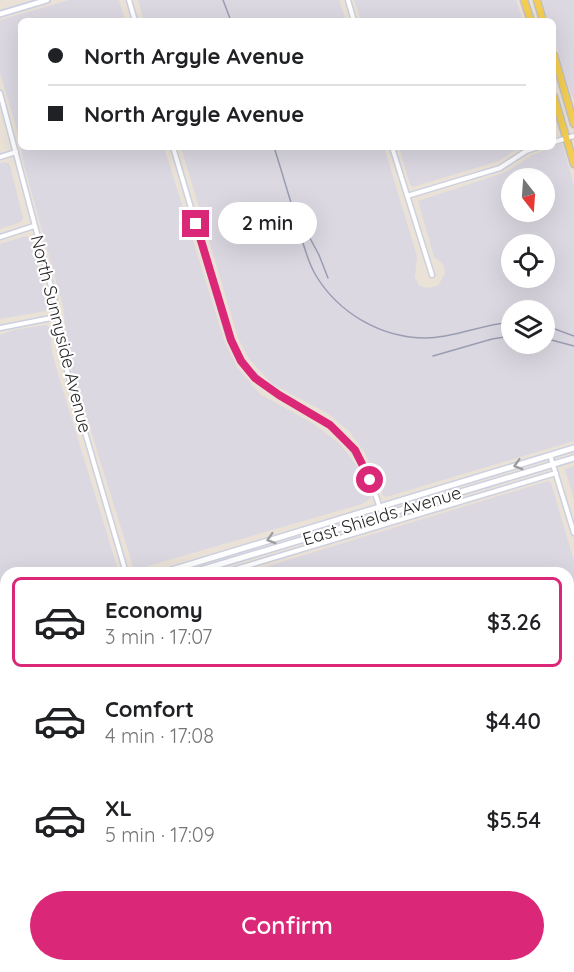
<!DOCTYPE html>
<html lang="en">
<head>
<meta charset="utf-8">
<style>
  body { margin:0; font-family:Quicksand,sans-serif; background:#f6f6f6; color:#202124; height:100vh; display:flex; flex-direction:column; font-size:22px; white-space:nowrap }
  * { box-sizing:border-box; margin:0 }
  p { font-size:20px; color:#757577 }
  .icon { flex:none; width:33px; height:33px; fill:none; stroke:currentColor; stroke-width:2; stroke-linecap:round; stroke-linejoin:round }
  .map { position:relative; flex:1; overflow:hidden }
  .details { position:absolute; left:0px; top:567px; width:574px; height:405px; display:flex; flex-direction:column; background:#fff; border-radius:18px 18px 0 0; box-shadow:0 6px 24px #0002 }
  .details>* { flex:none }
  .banner { position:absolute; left:18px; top:18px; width:538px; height:132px; border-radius:9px; box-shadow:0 6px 24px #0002; display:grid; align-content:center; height:132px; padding:0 30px; background:#fff }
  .needle { width:39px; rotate:163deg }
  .controls { position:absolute; left:501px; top:168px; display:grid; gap:12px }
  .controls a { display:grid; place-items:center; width:54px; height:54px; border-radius:50%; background:#fff; box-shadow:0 6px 24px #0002; font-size:30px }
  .end { position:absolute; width:27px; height:27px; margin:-14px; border:8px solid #db2777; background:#fff; box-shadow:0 0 0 3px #fff }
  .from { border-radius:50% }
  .bubble { position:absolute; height:42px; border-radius:21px; background:#fff; box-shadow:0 6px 24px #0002; font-size:20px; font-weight:600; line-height:42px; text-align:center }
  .banner b { display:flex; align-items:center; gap:21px; height:57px; font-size:22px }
  .banner b+b { border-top:2px solid #e0e0e0 }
  .banner i { width:15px; height:15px; background:#202124 }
  ul { padding:10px 0 0; list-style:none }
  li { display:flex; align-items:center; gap:18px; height:90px; margin:0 12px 9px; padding:0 18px; border:3px solid transparent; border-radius:9px }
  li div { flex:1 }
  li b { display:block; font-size:22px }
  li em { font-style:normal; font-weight:600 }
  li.on { border-color:#db2777 }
  li>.icon { width:54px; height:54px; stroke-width:1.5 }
  .primary-button { display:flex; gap:12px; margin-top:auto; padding:12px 30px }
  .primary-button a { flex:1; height:69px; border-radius:36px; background:#db2777; color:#fff; font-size:24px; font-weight:600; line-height:69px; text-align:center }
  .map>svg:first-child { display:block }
</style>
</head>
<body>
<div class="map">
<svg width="574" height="972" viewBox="0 0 574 972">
  <rect width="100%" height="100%" fill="#eae2d7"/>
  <path fill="#dbd8e2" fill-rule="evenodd" d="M69 0H119L125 21H21V147H164L224 340 237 367 260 394 314 424 341 445 363 474 371 498 362 504 134 570 69 360 63 306 25 169 17 130 0 73V20Z
    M138 0H339L346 21H144Z
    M354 0H516L523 21H361Z
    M542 0H574V99L571 95 554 38V21H548Z
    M562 143 574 185V441L386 497 383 496 365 453 349 431 327 413 272 384 249 359 238 338 181 147H384L417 256 415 277 419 285 426 288 438 286 445 273 443 264 434 257 418 201 506 172 533 155ZM512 178H544V212H512ZM512 244H544V278H512ZM512 310H544V344H512Z
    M399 147H520L499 161 413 187 410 185Z
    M6 162 10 165 23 218 21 222 0 229V163Z
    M25 236 30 238 49 307 46 311 0 319V244Z
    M46 325 50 328 52 352 59 377 119 573H6V610L0 595V335L13 330Z
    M574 466V500L565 469Z
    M548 481 551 483 574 561V617L569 619 568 573H245Z
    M574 634V752L569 754 568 635Z"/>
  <path fill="#ade490" d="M569 950 574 972H517L515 966H568Z"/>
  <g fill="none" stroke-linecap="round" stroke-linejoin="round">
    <defs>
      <path id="minor" d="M129 0 135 21
        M348 0 354 21
        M0 93 54 298 66 367 126 573
        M554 142 574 136
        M173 147 230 340C249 379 270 390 306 411 313 416 323 420 330 425 358 447 372 481 382 515
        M392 147 432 275
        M0 157 16 152
        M407 196 500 168 526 151 538 147
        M0 237 34 226
        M0 328 56 317
        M550 455 574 533
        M223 573 556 473
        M568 628 574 626
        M0 641 6 639
        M0 699 6 697
        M568 760 574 758
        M0 778 6 798
        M568 804 574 803
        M568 863 574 862
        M0 897 6 895
        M568 921 574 919
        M0 928 6 926
        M568 928 574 947
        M37 966 39 972
        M75 966V968
        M152 966 153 972
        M239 966 240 972
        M299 966 300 969
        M427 966 428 972
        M486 966 488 972
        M128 969 129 972"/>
      <path id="tertiary" d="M0 14 47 0"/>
      <path id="secondary" d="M162 573 574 448
        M191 573 574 458
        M0 622 6 620
        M0 631 6 630"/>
      <path id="primary" d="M524 0 531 21
        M537 0 543 21
        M554 55 574 124
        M554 97 574 164"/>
    </defs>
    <use href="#minor" stroke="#ccd0e1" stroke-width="7"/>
    <use href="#tertiary" stroke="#ccd0e1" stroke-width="8"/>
    <use href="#secondary" stroke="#ccd0e1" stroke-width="8"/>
    <use href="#primary" stroke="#c2c2c2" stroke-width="9"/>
    <use href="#minor" stroke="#fff" stroke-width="4"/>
    <use href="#tertiary" stroke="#fff" stroke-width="4.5"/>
    <use href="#secondary" stroke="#fff" stroke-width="5"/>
    <use href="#primary" stroke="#f5ce51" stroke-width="6"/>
    <path stroke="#9a9db2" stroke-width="1.5" d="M223 0 231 21
      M274 147C282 172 289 197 297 222 302 239 306 258 315 274 338 313 381 338 426 338 455 338 482 324 512 322
      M304 227 319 255 328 278
      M544 325 574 336
      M544 338 574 346
      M433 356 492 339 512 336"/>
  </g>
  <defs><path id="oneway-chevron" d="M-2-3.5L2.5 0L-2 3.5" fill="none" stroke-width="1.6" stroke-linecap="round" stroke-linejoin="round" transform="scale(1.5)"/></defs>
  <g stroke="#9d9d9d">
    <use href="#oneway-chevron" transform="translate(518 465) rotate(164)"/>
    <use href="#oneway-chevron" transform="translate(271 539) rotate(163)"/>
  </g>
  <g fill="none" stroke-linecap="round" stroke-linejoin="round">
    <path stroke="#db2777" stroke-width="8" d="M196 224 231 340 241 361 255 378 279 395 330 425 355 450 370 480"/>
  </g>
  <g text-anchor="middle" stroke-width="4.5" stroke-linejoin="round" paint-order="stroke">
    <g font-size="18" fill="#262626" stroke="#fff">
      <text transform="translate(61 334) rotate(76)" y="6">North Sunnyside Avenue</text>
      <text transform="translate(382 516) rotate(-17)" y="6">East Shields Avenue</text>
    </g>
  </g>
</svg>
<div class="controls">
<a><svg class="needle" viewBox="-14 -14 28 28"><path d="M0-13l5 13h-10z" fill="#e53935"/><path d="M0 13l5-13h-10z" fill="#757577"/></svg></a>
<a><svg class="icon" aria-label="locate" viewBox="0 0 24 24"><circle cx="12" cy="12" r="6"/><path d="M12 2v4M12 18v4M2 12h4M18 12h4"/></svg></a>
<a><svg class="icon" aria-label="layers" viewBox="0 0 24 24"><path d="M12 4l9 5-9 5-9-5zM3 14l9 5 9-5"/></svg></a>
</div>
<i class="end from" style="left:370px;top:480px"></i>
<i class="end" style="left:196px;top:224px"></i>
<div class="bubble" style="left:218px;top:202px;width:99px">2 min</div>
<div class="banner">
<b><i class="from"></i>North Argyle Avenue</b>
<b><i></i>North Argyle Avenue</b>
</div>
<section class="details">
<ul>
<li class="on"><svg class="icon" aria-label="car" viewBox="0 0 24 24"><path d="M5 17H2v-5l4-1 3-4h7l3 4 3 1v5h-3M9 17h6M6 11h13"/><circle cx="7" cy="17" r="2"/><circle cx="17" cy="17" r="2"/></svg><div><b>Economy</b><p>3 min · 17:07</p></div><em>$3.26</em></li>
<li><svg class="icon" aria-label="car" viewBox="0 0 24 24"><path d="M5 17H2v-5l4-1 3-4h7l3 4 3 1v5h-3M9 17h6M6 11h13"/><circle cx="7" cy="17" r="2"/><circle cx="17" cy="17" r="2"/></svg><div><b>Comfort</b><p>4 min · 17:08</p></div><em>$4.40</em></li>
<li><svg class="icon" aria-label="car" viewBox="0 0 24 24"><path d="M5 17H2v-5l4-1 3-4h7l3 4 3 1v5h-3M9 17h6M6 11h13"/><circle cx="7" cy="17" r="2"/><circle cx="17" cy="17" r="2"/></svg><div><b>XL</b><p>5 min · 17:09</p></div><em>$5.54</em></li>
</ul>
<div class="primary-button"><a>Confirm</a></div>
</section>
</div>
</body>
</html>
